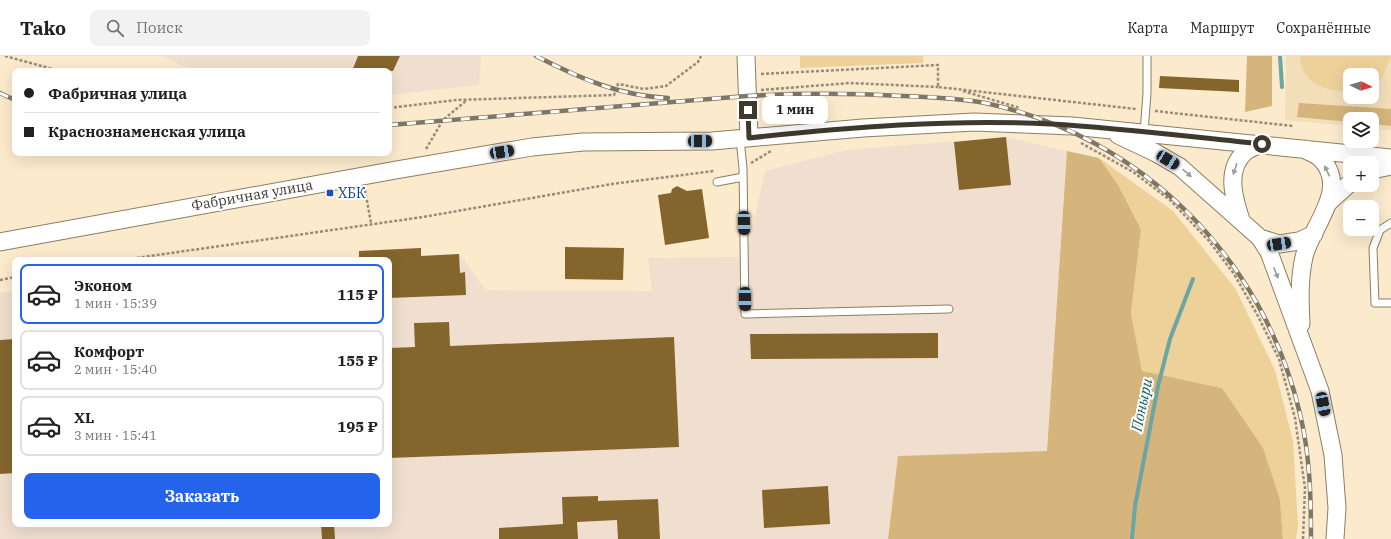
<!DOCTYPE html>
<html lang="ru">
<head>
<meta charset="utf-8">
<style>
  body { margin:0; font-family:"IBM Plex Serif",serif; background:#f2f2f2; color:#202124; height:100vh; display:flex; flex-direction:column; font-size:15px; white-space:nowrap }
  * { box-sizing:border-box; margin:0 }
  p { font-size:13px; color:#757577 }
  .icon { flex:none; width:22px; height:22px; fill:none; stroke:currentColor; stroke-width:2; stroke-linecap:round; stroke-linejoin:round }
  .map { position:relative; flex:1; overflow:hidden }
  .sheet { position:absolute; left:12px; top:201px; width:380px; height:270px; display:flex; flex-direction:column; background:#fff; border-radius:8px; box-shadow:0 4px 16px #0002 }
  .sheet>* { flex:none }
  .hud { position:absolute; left:12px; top:12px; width:380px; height:88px; border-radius:8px; box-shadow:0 4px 16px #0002; display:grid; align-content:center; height:88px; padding:0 12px; background:#fff }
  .needle { width:26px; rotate:95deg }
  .controls { position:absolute; left:1343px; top:12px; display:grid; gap:8px }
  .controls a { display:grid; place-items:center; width:36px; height:36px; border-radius:8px; background:#fff; box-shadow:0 4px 16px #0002; font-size:20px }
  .end { position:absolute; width:18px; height:18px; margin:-9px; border:5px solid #3f392d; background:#fff; box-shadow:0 0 0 2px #fff }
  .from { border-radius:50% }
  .bubble { position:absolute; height:28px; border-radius:8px; background:#fff; box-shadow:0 4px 16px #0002; font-size:13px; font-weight:700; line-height:28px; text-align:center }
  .car { position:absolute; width:12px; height:24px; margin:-12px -6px; border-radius:5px; box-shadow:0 0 3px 1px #0007; background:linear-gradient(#222 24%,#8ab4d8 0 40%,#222 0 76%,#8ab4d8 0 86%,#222 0) }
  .hud b { display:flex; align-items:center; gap:14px; height:38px; font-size:15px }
  .hud b+b { border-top:1px solid #e0e0e0 }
  .hud i { width:10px; height:10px; background:#202124 }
  ul { padding:7px 0 0; list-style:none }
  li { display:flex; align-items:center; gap:12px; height:60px; margin:0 8px 6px; padding:0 4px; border:2px solid #e0e0e0; border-radius:8px }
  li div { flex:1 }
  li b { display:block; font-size:15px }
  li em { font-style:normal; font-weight:700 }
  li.on { border-color:#2563eb }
  li>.icon { width:36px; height:36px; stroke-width:1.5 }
  .action { display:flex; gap:8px; margin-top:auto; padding:8px 12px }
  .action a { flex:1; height:46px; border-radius:8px; background:#2563eb; color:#fff; font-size:16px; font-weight:700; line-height:46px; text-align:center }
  header { display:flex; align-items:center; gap:24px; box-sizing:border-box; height:56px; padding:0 20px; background:#fff; border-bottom:1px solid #e0e0e0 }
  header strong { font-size:19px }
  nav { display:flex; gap:22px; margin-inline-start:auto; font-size:14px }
  .search { width:280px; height:36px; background:#f2f2f2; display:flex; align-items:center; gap:10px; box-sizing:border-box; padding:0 14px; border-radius:8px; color:#757577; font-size:15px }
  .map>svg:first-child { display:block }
</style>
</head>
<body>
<header>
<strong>Tako</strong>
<div class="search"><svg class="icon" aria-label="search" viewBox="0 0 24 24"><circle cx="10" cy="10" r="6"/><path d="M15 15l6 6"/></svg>Поиск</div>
<nav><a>Карта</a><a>Маршрут</a><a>Сохранённые</a></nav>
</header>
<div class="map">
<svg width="1391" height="483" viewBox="0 0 1391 483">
  <rect width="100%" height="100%" fill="#fbeacc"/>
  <path fill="#f0dfce" d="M161 0H481L479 29 389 39V15H191L189 12Z
    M1006 81 1067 95 1047 395 898 400 888 483H0V237L15 235V468H389V204H341L377 203 378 194 421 192V200L459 198 486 234 652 235 648 202 746 201 765 115 846 94Z"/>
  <path fill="#f3deba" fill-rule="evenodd" d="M1286 0H1391V74L1372 73V63H1350V70L1285 64ZM1350 19H1372V41H1350Z"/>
  <path fill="#eed099" d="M800 0H923V7L800 12Z
    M1300 0H1391L1382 22 1372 29V19H1350V34C1327 38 1300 25 1300 0Z
    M1099 102 1173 155 1235 232 1275 314 1293 385 1298 469 1296 483H1283L1280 444 1222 332 1142 315 1131 257 1141 174Z"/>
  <path fill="#d5b57b" d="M1247 0H1272V50L1245 56Z
    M1299 47 1391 53V70L1372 68V63H1350V66L1297 61Z
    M1067 95 1099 102 1118 129 1141 174 1131 257 1142 315 1222 332 1263 392 1280 444 1283 483H888L898 400 1047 395Z"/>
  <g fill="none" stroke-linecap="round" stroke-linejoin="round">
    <path stroke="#6ca6a3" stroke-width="4" d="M1280 0 1282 31
      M1132 483 1135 450 1158 330 1170 283 1193 223"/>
  </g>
  <path fill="#84662d" d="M358 0H400L393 15H352Z
    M1160 20 1239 24V36L1159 32Z
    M1006 81 1011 129 959 134 954 86Z
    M677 130 687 135 702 133 709 182 665 189 658 139 671 137 672 133Z
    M565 191 624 192 623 224 565 223Z
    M421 192V200L459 198 460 217 465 216 466 239 389 242V204H359V195Z
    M449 266 450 290 674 281 679 391 389 402V292L415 291 414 267Z
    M938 277V302L751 303 750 278Z
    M15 283V417L0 418V284Z
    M828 430 830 468 764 472 762 434Z
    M598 440V445L658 443 660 483H618L617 464 577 466 578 483H499V472L563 468 562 441Z
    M321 468H334L335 483H322Z"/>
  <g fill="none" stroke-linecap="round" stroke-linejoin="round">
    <defs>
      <path id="service" d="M1144 77 1147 37V0
        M740 83 743 112 745 258 949 253
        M717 126 743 121
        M1391 167 1380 174 1373 192 1375 247H1391"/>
      <path id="tertiary" d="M746 0 749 82
        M1118 79 1156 97 1180 111 1260 182 1279 188 1299 185 1314 178
        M1372 114 1391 110
        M1328 147 1350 127
        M1241 164C1234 143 1225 114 1245 96 1249 92 1257 90 1262 88
        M1260 182 1269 196 1320 335 1333 399 1337 452 1335 483
        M0 186 396 114 532 91 583 86 712 85 863 72 974 66 1072 70 1391 102
        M1301 268C1300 246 1299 223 1304 201 1311 170 1351 132 1320 102 1316 98 1309 96 1304 93"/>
    </defs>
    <use href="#service" stroke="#8d7e63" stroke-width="9"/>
    <use href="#tertiary" stroke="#8d7e63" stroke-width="19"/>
    <path stroke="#978c78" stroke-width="2.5" stroke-dasharray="3 2" stroke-linecap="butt" d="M5 0 60 15
      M761 18 938 9V31L1136 53
      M761 34 850 27 938 31
      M963 35 1020 52
      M764 51 769 65
      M389 52 456 44 614 39 618 28 644 33 666 30 698 6 701 0
      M1155 55 1293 70
      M1081 87 1133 116 1170 144 1209 185 1234 218 1258 260 1279 303 1295 362 1305 432 1303 483
      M426 93 443 64 467 44
      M751 107 771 95
      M365 134 371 167
      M122 204 423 161 612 128 714 115
      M0 224 15 221"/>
    <use href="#service" stroke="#fff" stroke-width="7"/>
    <use href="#tertiary" stroke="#fff" stroke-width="17"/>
    <defs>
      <path id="rail" d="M536 0C579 22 620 40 668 42
        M0 37 15 44
        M389 69 747 40C799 37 850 37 902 40 929 41 958 42 985 47 1142 80 1264 203 1300 358 1310 399 1311 441 1311 483"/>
    </defs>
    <use href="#rail" stroke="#807664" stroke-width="4.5"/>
    <use href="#rail" stroke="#fff" stroke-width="3" stroke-dasharray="9" stroke-linecap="butt"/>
  </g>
  <defs><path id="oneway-solid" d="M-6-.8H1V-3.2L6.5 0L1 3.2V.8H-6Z"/></defs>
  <g fill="#9f9c96">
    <use href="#oneway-solid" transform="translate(1235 113) rotate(109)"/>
    <use href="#oneway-solid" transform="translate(1327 115) rotate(-115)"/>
    <use href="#oneway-solid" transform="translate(1187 117) rotate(41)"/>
    <use href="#oneway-solid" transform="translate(1276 217) rotate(69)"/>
  </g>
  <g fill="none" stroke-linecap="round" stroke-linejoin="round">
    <path stroke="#3f392d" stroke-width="5" d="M748 54 749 82C849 71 950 63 1051 68 1121 72 1192 81 1262 88"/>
  </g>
  <rect fill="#1a4fb4" stroke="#fff" stroke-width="1.5" x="326" y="133" width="8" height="8" rx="2"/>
  <g text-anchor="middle" stroke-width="4" stroke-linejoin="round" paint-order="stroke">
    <g font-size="14" fill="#164399" stroke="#fff" text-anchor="start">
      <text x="338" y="142">ХБК</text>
    </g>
    <g font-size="14" fill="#3f392d" stroke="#fff">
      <text transform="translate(252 139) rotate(-10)" y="5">Фабричная улица</text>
    </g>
    <g font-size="15" font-style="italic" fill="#196262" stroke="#fff">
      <text transform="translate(1142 349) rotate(-78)" y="5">Поныри</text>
    </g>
  </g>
</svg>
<div class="controls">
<a><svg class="needle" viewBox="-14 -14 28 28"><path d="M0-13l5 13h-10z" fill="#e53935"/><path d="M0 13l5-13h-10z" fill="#757577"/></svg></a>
<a><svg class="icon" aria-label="layers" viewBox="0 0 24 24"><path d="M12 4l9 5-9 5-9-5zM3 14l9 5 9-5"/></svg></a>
<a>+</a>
<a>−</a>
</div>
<i class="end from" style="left:1262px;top:88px"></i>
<i class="end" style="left:748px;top:54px"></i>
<div class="bubble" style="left:762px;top:40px;width:66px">1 мин</div>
<i class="car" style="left:700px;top:85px;rotate:89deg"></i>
<i class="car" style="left:502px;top:96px;rotate:81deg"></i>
<i class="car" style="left:1168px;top:104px;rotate:121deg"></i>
<i class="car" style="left:744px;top:167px;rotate:179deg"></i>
<i class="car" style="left:1279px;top:188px;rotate:81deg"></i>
<i class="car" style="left:745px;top:243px;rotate:179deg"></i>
<i class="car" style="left:1323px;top:348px;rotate:169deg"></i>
<div class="hud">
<b><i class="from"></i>Фабричная улица</b>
<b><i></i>Краснознаменская улица</b>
</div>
<section class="sheet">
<ul>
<li class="on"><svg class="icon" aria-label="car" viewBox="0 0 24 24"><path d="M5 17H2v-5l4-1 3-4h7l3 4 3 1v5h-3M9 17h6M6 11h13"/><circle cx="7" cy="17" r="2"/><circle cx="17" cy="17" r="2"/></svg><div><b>Эконом</b><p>1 мин · 15:39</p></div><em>115 ₽</em></li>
<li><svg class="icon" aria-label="car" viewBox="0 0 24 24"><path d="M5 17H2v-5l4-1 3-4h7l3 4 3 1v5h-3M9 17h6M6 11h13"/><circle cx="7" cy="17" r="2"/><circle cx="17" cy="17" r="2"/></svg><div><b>Комфорт</b><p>2 мин · 15:40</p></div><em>155 ₽</em></li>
<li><svg class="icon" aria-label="car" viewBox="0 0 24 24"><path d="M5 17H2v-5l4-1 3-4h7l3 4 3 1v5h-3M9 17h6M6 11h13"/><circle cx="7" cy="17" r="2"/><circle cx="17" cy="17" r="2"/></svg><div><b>XL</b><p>3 мин · 15:41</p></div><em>195 ₽</em></li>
</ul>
<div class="action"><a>Заказать</a></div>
</section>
</div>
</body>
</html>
